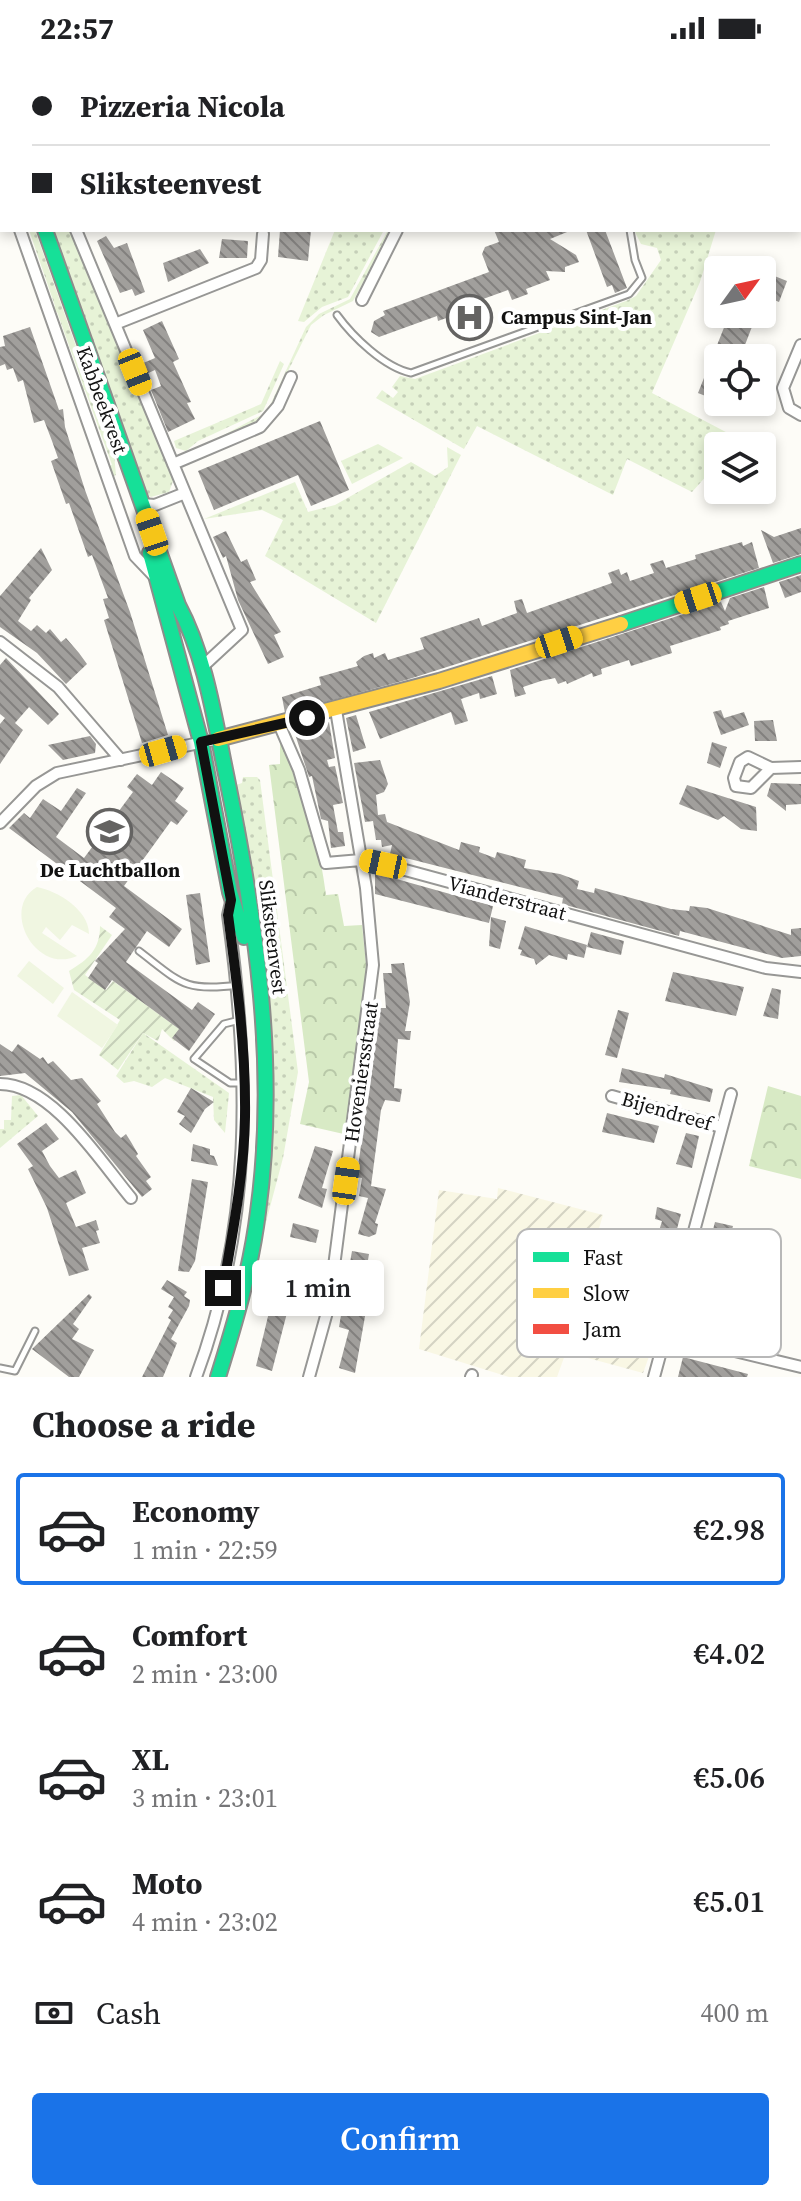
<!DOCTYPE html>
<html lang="en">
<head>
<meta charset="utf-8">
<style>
  body { margin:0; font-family:"Source Serif 4",serif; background:#f6f6f6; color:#202124; height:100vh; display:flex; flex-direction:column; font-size:30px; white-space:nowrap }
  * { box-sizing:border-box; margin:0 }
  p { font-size:26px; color:#757577 }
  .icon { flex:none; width:44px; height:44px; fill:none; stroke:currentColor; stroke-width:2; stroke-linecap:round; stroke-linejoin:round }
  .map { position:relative; height:1321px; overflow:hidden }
  .drawer { display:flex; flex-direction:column; background:#fff; flex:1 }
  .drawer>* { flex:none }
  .top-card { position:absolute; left:0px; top:0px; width:802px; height:176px; box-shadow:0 4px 12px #0003; display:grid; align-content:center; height:176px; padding:0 32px; background:#fff }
  .needle { width:52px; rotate:57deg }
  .tools { position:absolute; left:704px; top:200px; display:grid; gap:16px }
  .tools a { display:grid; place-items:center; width:72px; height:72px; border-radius:8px; background:#fff; box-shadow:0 4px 12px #0003; font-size:40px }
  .end { position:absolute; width:36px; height:36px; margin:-18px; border:10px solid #111; background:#fff; box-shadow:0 0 0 4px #fff }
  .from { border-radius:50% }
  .bubble { position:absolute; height:56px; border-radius:8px; background:#fff; box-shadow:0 4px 12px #0003; font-size:26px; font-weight:600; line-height:56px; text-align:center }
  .car { position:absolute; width:24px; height:48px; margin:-24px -12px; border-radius:10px; box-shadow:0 0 6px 2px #0007; background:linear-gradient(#f5c518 24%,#345 0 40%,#f5c518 0 76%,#345 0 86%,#f5c518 0) }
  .top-card b { display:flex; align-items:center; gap:28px; height:76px; font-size:30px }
  .top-card b+b { border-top:2px solid #e0e0e0 }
  .top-card i { width:20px; height:20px; background:#202124 }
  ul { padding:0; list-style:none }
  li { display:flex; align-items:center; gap:24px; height:112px; margin:0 16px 12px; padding:0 16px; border:4px solid transparent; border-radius:8px }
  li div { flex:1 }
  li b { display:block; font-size:30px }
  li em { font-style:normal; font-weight:600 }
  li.selected { border-color:#1a73e8 }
  li>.icon { width:72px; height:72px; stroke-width:1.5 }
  h2 { padding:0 32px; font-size:36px; line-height:96px }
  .pay { display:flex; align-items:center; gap:20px; height:88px; padding:0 32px; font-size:30px }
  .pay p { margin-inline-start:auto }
  .button { display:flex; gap:16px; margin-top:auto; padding:16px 32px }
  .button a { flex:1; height:92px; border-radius:8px; background:#1a73e8; color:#fff; font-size:32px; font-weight:600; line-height:92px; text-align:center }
  .status { display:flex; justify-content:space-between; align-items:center; height:56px; padding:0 40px; background:#fff; direction:ltr }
  .status svg { height:22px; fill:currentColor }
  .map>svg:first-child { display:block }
</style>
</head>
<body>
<div class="status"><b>22:57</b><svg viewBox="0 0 49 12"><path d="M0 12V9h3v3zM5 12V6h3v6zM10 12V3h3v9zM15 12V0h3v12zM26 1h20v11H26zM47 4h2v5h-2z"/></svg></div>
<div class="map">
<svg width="801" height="1321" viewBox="0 0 801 1321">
  <defs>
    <pattern id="farmland-furrows" width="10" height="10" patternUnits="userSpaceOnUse" patternTransform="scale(2)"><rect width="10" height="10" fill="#f9f7e4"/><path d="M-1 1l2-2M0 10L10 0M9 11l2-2" fill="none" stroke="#d4d3c3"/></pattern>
    <pattern id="grass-dots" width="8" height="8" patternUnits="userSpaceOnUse" patternTransform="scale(2)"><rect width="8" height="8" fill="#e7f3d7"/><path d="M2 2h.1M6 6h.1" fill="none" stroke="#c5cfb8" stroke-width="1.8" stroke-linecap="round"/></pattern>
    <pattern id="forest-crowns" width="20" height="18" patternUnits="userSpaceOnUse" patternTransform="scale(2)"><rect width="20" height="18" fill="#d8eac5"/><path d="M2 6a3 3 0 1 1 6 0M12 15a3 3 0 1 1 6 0" fill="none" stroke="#b8c8a8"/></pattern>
    <pattern id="garden-furrows" width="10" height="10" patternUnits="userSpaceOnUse" patternTransform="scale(2)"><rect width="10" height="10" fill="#e7f3d7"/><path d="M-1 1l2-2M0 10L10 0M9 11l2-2" fill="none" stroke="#c5cfb8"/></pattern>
    <pattern id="building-back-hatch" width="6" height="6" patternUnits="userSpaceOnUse" patternTransform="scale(2)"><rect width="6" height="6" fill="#a19f9c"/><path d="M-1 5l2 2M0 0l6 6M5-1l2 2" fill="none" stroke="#82807e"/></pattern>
  </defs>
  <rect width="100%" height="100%" fill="#fdfcf7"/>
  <path fill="url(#farmland-furrows)" d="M498 1132 603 1159 580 1236 652 1254 643 1279 650 1298 643 1317 566 1296 557 1321H509L419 1293 439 1134 497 1143Z"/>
  <path fill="url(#grass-dots)" d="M29 174H35L114 398 116 419 111 421 107 411 112 409 85 334 80 335 78 331 83 329 57 256 52 257 51 253 55 250Z
    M52 174H70L170 413 173 425 169 436 151 441 145 437Z
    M335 174H384L348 241 322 251 304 266 298 265Z
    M388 174H392L353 245 324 259 311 269 264 363 190 397 267 356 306 271 319 258 350 243Z
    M634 174H716L700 226 652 337 739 383 733 390H718V407L692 436 627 403 613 439 477 370 464 393 376 342 382 334 393 342 398 336 392 331 400 320 415 323 626 245 636 240 661 204 657 192 641 188Z
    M280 305 284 308 263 355 198 385 186 395 176 392 174 385 261 348Z
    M378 388 403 402 352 428 341 405Z
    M447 391 461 399 376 567 265 500 283 464 262 454 204 463 295 426 308 456 335 449 411 406 435 420 448 411Z
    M243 721H257L260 724 298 1016 283 1102 225 1321 270 1048 236 729 242 727Z
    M143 977 229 1037 225 1077 214 1064 213 1041 165 1022 152 1031 134 1025 124 1027 116 1020Z
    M21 1039 38 1060 0 1092V1073H4V1064H11L12 1040Z"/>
  <path fill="url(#forest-crowns)" d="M280 685C305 732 319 786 326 839L338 838 344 870 362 869 367 917 348 1079 300 1068 309 1026 269 709 280 708Z
    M768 1030 801 1040V1123L749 1110Z"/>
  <path fill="url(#garden-furrows)" d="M100 870 112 879 85 919 106 934 113 925 182 975 174 985 162 973 158 985 143 977 118 1014 99 999 120 964 74 934 69 915C89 903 100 893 100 870Z"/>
  <path fill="#f0f6e1" d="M37 831C58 835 89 854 89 878L72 869 60 884 46 871 42 877 77 900C35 919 0 852 37 831Z
    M29 905 64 932 53 948 17 920Z
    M72 936 118 969 102 992 57 960Z"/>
  <path fill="url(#building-back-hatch)" d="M280 174H311L308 205 278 201Z
    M494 174H572L550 183 576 199 579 206 565 211V216L546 215 550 224 526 233 528 238 512 244 508 234 450 255 452 260 438 265 437 260 379 281 371 276 374 265 385 259 383 255 489 216 482 198 485 191 499 186Z
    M586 174H605L627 232 615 237 612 229 607 231Z
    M106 180 114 192 127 187 145 236 135 240 132 233 120 237 97 185Z
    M222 183 248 185 247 202H219Z
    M200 193 209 207 168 226 163 207Z
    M767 217 787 225 779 246 762 239Z
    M729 259 753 268 740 302H718V345L698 337Z
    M162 265 179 303 173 306 191 346 187 347 195 363 168 376 151 334 161 330 155 314 146 318 141 308 155 302 143 274Z
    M30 271 59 354 63 353 65 371 85 434 130 556 168 679 142 687 104 564 109 562 103 543 108 542 92 499 88 501 69 447 66 448 51 405 58 402 52 385 44 364 34 367 23 324 18 326 13 312 7 314 5 308 0 310V291L5 290 3 280Z
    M320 365 349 434 311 450 298 419 214 454 198 415Z
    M801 472V498L773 507 761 474 774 481Z
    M226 475 241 506 247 503 256 524 250 526 281 576 274 579 284 601 268 608 238 544 226 500 223 502 213 481Z
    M742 486 743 490 752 486 759 512 406 624 285 657 282 641 321 629 319 621 358 610 356 606 364 600 373 597 374 602 385 597 388 604 424 593 420 582 479 562 482 570 517 557 514 545 522 543 527 557 612 527 608 517 619 513 621 519 627 516 630 525 654 517 650 508 663 504 666 512 696 503 695 499Z
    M41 492 52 514 29 542 31 544 18 565 31 575 37 569 46 577 50 573 61 586 66 582 79 597 87 608 66 628 37 597 0 571V540Z
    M801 519V536L785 542 779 526Z
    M764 531 769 552 728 565 729 568 720 571 721 574 670 590 672 597 631 610 629 604 601 613 602 618 593 621 592 617 567 628 566 625 558 628 555 622 541 625 523 631 526 638 515 641 510 614 721 546 725 555 730 542Z
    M6 602 59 658 48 669 29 651 15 667 23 674 0 708V668L5 662 0 658V609Z
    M492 620 497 638 480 643 479 637 461 643 468 665 455 669 451 656 380 683 369 656Z
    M721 654 724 662 744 656 749 669 721 679 713 656Z
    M356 659 366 692 353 696 346 662Z
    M773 664 777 685H755L754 665Z
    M329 666 335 702 327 704 329 711 335 710 343 747 333 749 338 776H343L345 790 331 792 328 765 321 763 312 720 309 721 294 675Z
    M90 680 96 688 95 697 63 704 48 689Z
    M712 686 727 691 720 712 707 707Z
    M380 704 388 728 384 736 376 739 378 759 385 758 387 766 459 794 461 786 480 791 479 796 495 802 497 796 526 804 524 812 560 818 579 825 577 833 594 837 595 832 671 853 689 855 690 850 707 852 791 879V873L801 872V900L782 902 680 875 679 880 562 848 563 842 390 798 392 789 382 791 381 784H376L373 765 365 766 354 707Z
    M161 716 184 732 175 745 188 755 177 769 171 765 124 830 182 873 169 891 147 875 126 906 192 954 198 946 215 958 189 995 172 982 179 973 112 924 105 934 88 922 98 907 95 905 125 873 109 861 116 852 9 772 24 757 30 762 43 743 61 755 77 732 86 737 56 781 84 802 133 736 127 731 137 718 152 729Z
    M771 727 801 728V748L786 749V755L767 740Z
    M687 729 756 751 757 775 741 773 724 760 718 764 679 748Z
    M375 817 493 850 489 867 375 838Z
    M200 837 210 906 196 909 186 839Z
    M491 861 506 865 500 893 489 890Z
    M525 870 587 889 584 902 568 898 567 904 549 899 536 909 534 903 520 899 522 894 518 893Z
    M591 876 624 885 621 899 587 891Z
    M404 907 410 946 405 975H411L410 984 398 983 394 1032 402 1033 400 1046 385 1044 381 1054 371 1130 386 1133 375 1167 378 1168 376 1178 369 1181 358 1178 368 1142 359 1140 362 1122 356 1121 358 1111 380 952H386L383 917H392L391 908Z
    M673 916 744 931 736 960 665 945Z
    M772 932 781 934 778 963 763 960Z
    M618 954 629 957 617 1002 605 999Z
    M0 988 12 996 18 988 40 1003 43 1001 48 1008 53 1005 71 1024 82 1022 101 1045 97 1048 115 1076 121 1082 126 1078 131 1086 138 1098 136 1100 151 1121 146 1125 152 1133 142 1141 72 1056 25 1017 0 1020Z
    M622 1012 664 1022 665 1018 713 1033 710 1046 670 1038 671 1034 619 1026Z
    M191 1032 214 1046 205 1053 191 1077 179 1068 185 1060 177 1056Z
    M607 1057 659 1070 654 1087 602 1076Z
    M46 1067 59 1083 42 1095 50 1110 59 1122 76 1114 86 1137 66 1147 76 1171 96 1164 99 1174 96 1175 100 1187 82 1192 89 1214 69 1220 47 1152 28 1113 33 1110 17 1088Z
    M686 1077 699 1080 692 1112 676 1108Z
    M193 1088 210 1093V1099L214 1100 218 1110 191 1105Z
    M315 1090 333 1095 322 1132 327 1133 322 1152 298 1142Z
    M192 1123 208 1126 195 1205 189 1216 178 1215Z
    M657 1151 681 1158 667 1210 642 1203 648 1183 656 1185 662 1165 655 1163Z
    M715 1166 733 1170 718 1227 715 1257 709 1271 693 1267 694 1262 690 1260Z
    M293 1167 319 1174 316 1187 290 1181Z
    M352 1195 369 1198 364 1228 375 1230 371 1250 367 1249 355 1317 339 1312 349 1274 339 1271Z
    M283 1209 297 1213 291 1235 277 1231Z
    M167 1224 187 1236 184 1240 190 1244 189 1250 171 1283 177 1287 163 1321H142L171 1264 168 1262 173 1254 168 1251 174 1241 161 1233Z
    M89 1238 92 1241 73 1268 79 1273 72 1283 94 1294 79 1321H69L32 1293Z
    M271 1248 288 1253 272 1315 256 1310Z
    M683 1301 748 1318 747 1321H678Z"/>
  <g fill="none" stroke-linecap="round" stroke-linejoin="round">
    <defs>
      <path id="lane" d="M337 259C353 281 384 311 411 317L629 238 642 222 635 204 630 174
        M139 895C181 927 184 936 238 929
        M240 964 224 968 194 1003 230 1027H241
        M0 1312 15 1315 35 1275"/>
      <path id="street" d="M2 0 3 2
        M189 0 195 2
        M181 2 182 0
        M430 2V0
        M800 68 801 66
        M0 115 2 120
        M0 152 2 151
        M20 174 135 500 155 521
        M76 174 242 574 201 612
        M362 244 397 174
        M115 268 256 212 261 204 263 178
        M801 289 783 332 789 352 801 359
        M173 408 260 371 278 350 291 321
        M142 448 155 449 185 437
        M0 586 58 631 121 704
        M279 668 299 714 326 807 361 804 383 808 766 912 801 916
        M771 712 751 732 736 730 734 722 740 706 748 701 771 712 801 711
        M0 767 36 730 57 717 218 683
        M0 1028C52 1028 100 1105 131 1142
        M612 1040 721 1071
        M656 1278a11 11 0 1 1 22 0a11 11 0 1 1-22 0Z
        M669 1268 731 1038
        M677 1281 801 1311
        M196 1321C253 1169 250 1017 228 859L231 846
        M309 1321 329 1249 373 909 366 832 336 654
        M471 1321 472 1319
        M654 1321 663 1288"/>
      <path id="fast" d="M0 48 2 53
        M45 174 178 549C206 601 215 666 227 723 256 865 278 1011 258 1156 251 1213 235 1267 218 1321
        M150 497 201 686 230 836 244 881
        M621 568 801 508"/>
      <path id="slow" d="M482 0 486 2
        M218 683 439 625 621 568"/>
      <path id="jam" d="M0 66 2 72
        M800 100 801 101"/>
    </defs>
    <use href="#lane" stroke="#979795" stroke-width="9"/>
    <use href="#street" stroke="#979795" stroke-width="14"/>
    <use href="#fast" stroke="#8e8d8b" stroke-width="18"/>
    <use href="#slow" stroke="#8e8d8b" stroke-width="18"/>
    <use href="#jam" stroke="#8e8d8b" stroke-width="18"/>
    <use href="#lane" stroke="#fffffe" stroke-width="5"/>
    <use href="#street" stroke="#fffffe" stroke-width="10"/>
    <use href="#fast" stroke="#16e098" stroke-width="14"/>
    <use href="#slow" stroke="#ffcf43" stroke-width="14"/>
    <use href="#jam" stroke="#f24e42" stroke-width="14"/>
  </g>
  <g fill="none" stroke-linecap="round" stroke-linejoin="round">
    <path stroke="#111" stroke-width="10" d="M223 1232C233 1175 244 1118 245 1061 246 993 237 926 228 859L231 844 201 686 307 662"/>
  </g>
  <defs>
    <symbol id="hospital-ring" viewBox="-11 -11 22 22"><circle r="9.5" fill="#fff" stroke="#646362" stroke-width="1.5"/><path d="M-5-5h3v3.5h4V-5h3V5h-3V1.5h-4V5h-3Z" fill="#646362"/></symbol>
    <symbol id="school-ring" viewBox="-11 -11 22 22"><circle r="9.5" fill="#fff" stroke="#646362" stroke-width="1.5"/><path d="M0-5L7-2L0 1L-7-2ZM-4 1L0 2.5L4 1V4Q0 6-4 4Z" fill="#646362"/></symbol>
  </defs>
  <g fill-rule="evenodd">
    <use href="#hospital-ring" x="444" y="236" width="51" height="51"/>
    <use href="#school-ring" x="84" y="750" width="51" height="51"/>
  </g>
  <g text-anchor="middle" stroke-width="8" stroke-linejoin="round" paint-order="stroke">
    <g font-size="20" font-weight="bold" fill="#111" stroke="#fff" text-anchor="start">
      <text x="501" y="268">Campus Sint-Jan</text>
      <text x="110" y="821" text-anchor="middle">De Luchtballon</text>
    </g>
    <g font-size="20" fill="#111" stroke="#fff">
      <text transform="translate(102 344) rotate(70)" y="7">Kabbeekvest</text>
      <text transform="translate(507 842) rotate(15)" y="7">Vianderstraat</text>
      <text transform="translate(273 881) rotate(83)" y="7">Sliksteenvest</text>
      <text transform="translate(361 1016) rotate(-82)" y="7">Hoveniersstraat</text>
      <text transform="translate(667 1055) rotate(16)" y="7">Bijendreef</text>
    </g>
  </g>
  <rect x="517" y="1173" width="264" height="128" rx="12" fill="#fff" stroke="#b8b8b8" stroke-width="2"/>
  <rect x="533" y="1196" width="36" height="10" fill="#16e098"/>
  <rect x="533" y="1232" width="36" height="10" fill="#ffcf43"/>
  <rect x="533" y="1268" width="36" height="10" fill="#f24e42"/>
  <g font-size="22" fill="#111">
    <text x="583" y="1209">Fast</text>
    <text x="583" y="1245">Slow</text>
    <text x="583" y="1281">Jam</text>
  </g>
</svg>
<div class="tools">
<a><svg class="needle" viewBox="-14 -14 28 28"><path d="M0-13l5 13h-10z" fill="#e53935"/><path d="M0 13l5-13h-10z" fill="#757577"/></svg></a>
<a><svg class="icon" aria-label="locate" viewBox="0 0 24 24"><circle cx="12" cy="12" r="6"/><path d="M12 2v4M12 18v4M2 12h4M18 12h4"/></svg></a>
<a><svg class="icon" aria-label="layers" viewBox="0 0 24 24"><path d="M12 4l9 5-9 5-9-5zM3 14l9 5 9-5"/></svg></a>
</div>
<i class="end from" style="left:307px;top:662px"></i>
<i class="end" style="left:223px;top:1232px"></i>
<div class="bubble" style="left:252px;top:1204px;width:132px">1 min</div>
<i class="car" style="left:135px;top:316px;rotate:158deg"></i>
<i class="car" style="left:152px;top:476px;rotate:341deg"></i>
<i class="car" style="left:698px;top:542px;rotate:252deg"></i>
<i class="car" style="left:559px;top:586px;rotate:72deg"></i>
<i class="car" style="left:163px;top:695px;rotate:74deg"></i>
<i class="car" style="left:383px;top:808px;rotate:282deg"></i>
<i class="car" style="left:346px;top:1125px;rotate:8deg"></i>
<div class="top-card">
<b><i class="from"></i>Pizzeria Nicola</b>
<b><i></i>Sliksteenvest</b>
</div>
</div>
<section class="drawer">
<h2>Choose a ride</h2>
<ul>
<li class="selected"><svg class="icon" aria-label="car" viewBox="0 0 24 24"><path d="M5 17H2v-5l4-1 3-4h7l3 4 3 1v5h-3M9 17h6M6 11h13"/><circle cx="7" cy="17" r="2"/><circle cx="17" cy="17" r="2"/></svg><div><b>Economy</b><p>1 min · 22:59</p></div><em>€2.98</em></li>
<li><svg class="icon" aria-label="car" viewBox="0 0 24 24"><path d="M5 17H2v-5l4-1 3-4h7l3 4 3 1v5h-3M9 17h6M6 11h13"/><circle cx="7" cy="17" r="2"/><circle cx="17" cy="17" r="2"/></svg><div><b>Comfort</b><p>2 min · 23:00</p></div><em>€4.02</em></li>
<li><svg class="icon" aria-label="car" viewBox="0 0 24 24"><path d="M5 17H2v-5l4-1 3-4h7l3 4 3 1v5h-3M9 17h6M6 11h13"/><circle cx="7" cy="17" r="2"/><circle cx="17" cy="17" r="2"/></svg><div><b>XL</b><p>3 min · 23:01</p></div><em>€5.06</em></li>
<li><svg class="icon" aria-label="car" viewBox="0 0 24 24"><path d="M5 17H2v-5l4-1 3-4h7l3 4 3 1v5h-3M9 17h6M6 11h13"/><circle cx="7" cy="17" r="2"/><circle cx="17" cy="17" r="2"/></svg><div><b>Moto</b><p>4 min · 23:02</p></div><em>€5.01</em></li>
</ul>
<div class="pay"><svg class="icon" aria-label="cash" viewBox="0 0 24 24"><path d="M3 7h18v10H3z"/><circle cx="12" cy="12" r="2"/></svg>Cash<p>400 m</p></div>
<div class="button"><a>Confirm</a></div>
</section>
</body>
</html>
